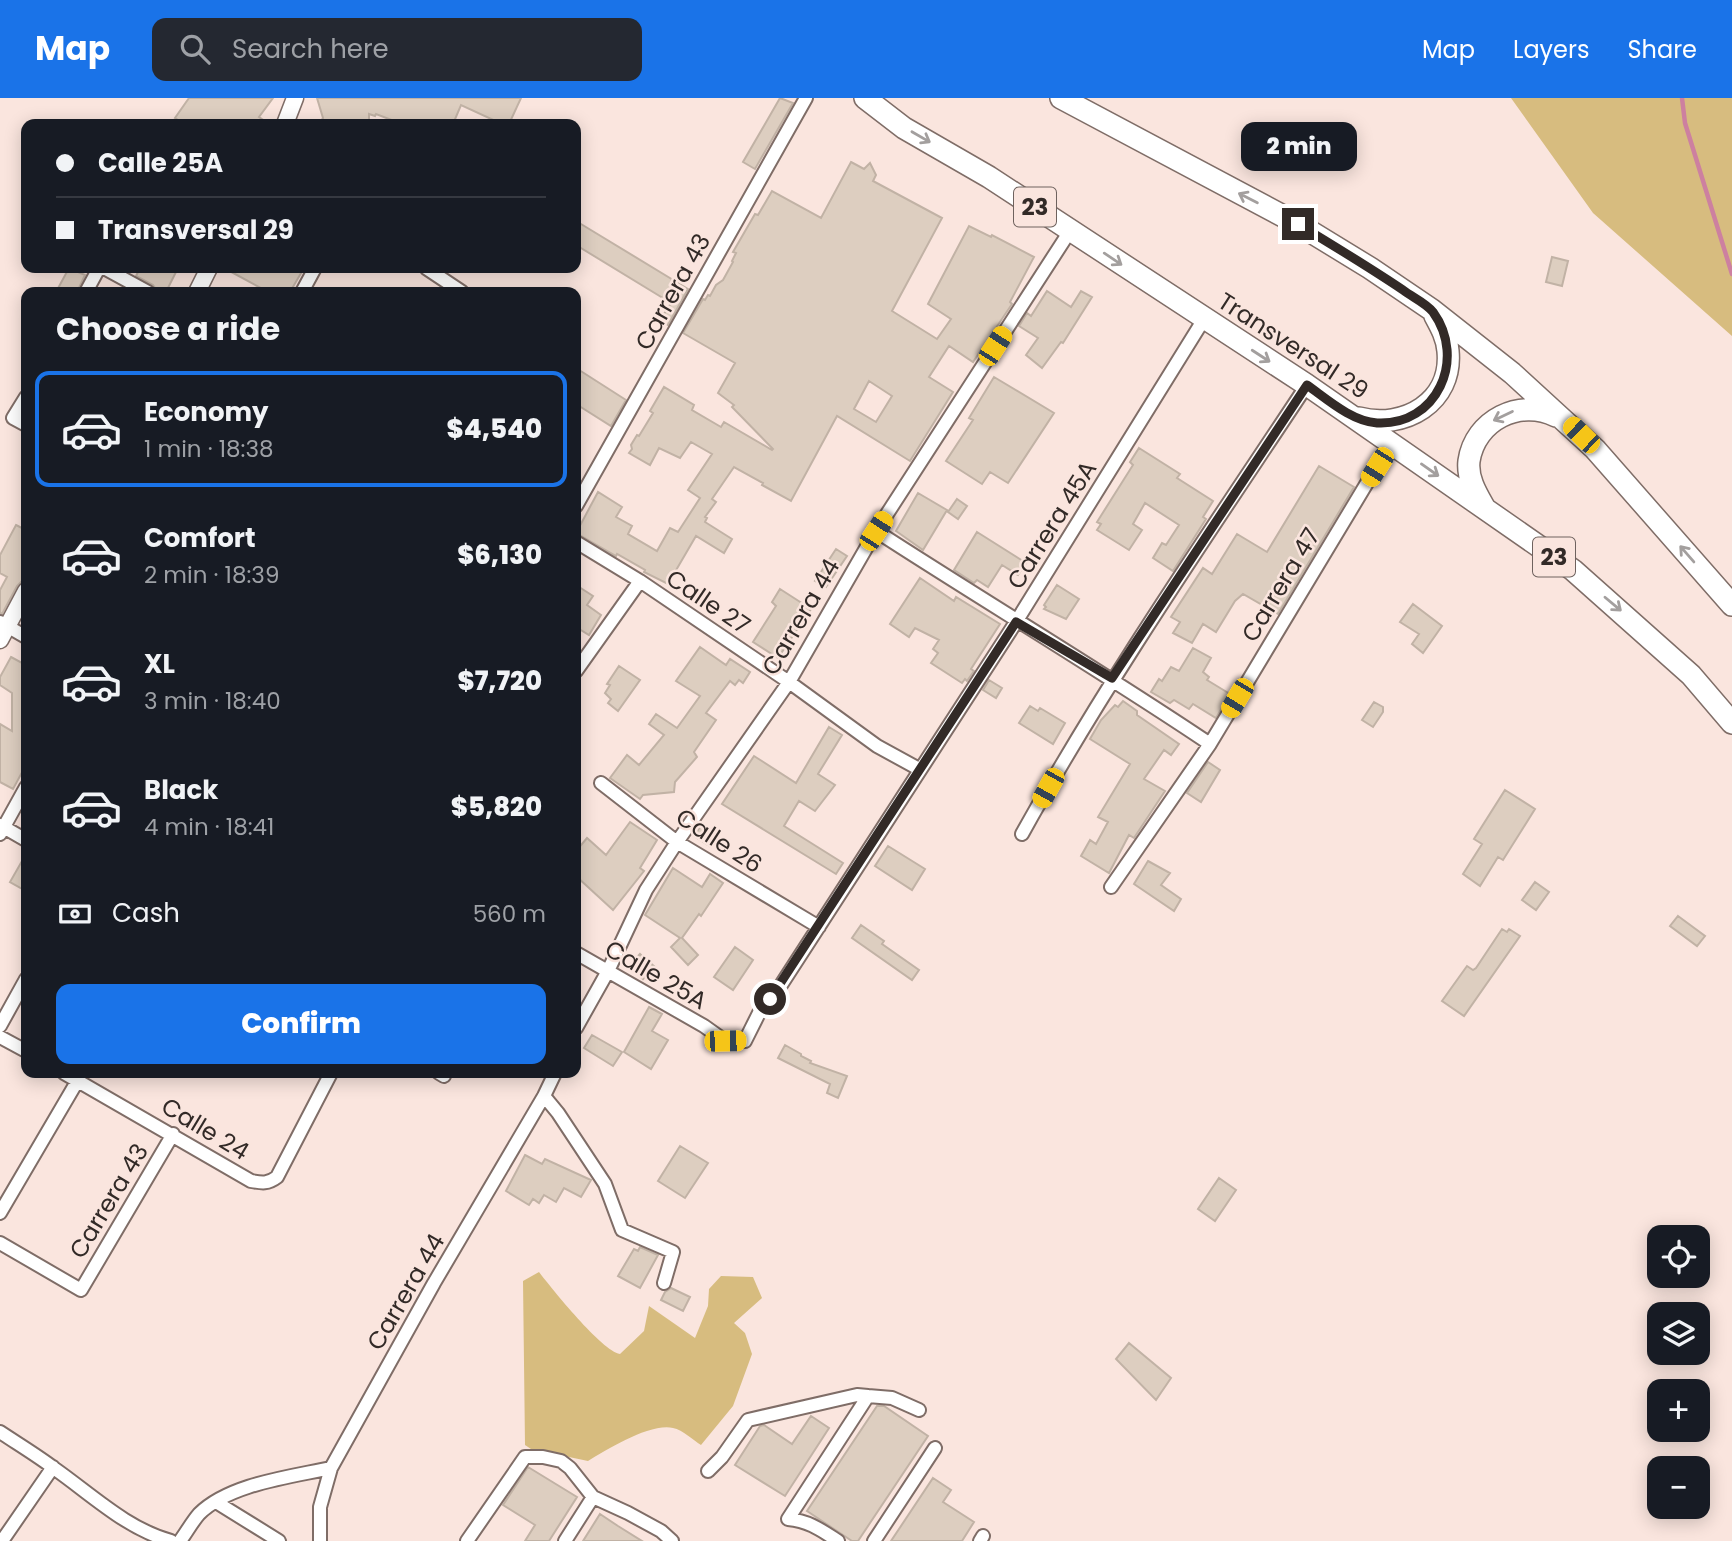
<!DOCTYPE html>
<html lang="en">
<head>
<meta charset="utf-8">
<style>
  body { margin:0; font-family:Poppins,sans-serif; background:#242831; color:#f1f3f6; height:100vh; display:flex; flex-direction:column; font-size:26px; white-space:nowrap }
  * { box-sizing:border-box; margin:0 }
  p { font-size:23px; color:#9ea1a6 }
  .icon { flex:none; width:38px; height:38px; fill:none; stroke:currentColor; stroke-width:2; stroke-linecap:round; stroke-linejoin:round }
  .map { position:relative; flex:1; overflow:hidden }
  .side { position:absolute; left:21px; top:189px; width:560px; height:791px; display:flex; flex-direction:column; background:#171b24; border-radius:14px; box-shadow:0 4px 18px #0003 }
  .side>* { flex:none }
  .banner { position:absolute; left:21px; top:21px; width:560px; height:154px; border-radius:14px; box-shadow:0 4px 18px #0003; display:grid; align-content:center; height:154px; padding:0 35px; background:#171b24 }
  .controls { position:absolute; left:1647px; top:1127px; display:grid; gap:14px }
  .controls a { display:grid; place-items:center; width:63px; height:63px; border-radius:14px; background:#171b24; box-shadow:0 4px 18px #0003; font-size:35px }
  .end { position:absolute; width:32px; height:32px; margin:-16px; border:9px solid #322a27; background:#fff; box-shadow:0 0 0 4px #fff }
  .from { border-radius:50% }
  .bubble { position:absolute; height:49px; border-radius:14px; background:#171b24; box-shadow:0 4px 18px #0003; font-size:23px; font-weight:800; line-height:49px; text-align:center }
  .car { position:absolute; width:21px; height:42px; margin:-21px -10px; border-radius:9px; box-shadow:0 0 5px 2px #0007; background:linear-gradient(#f5c518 24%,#345 0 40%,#f5c518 0 76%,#345 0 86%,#f5c518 0) }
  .banner b { display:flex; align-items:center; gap:24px; height:66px; font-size:26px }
  .banner b+b { border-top:2px solid #363941 }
  .banner i { width:18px; height:18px; background:#f1f3f6 }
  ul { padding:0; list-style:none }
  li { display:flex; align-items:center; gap:21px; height:116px; margin:0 14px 10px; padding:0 21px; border:4px solid transparent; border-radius:14px }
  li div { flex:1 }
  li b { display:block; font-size:26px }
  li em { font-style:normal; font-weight:800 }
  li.selected { border-color:#1a73e8 }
  li>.icon { width:63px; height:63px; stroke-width:1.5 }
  h2 { padding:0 35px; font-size:32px; line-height:84px }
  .pay { display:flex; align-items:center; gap:18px; height:77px; padding:0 35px; font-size:26px }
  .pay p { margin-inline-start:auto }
  .primary-button { display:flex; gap:14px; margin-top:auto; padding:14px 35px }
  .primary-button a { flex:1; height:80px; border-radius:14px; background:#1a73e8; color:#fff; font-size:28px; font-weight:800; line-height:80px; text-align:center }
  header { display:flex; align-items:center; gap:42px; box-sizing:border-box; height:98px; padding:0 35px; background:#1a73e8; color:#fff }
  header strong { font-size:33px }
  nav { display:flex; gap:38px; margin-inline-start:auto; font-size:24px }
  .search { width:490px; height:63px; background:#242831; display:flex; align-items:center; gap:18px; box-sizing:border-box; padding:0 24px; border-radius:14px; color:#9ea1a6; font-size:26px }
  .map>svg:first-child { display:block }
</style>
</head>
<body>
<header>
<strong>Map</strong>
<div class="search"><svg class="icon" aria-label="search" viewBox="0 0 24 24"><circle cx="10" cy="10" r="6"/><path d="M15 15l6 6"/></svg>Search here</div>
<nav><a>Map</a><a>Layers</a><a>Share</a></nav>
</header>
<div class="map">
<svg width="1732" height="1443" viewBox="0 0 1732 1443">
  <rect width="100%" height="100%" fill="#fae5de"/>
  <path fill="#d7bc7f" d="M1511 0H1732V238L1593 115Z
    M539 1174C552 1191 602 1253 620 1256L644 1233 649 1208 695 1240 708 1208 709 1191 721 1178 753 1179 762 1200 734 1225 745 1235 752 1256 733 1308 701 1347C693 1342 683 1332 673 1330 650 1325 608 1351 588 1363L531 1351 525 1347 523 1183Z"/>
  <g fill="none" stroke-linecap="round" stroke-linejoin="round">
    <path stroke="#cd80a0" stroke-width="4.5" d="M1682 0 1685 25 1732 176"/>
  </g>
  <path fill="#ddcec0" stroke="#c1b2a5" stroke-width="2" fill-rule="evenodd" d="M189 0H273L259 19 269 26H184L175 20Z
    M317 0H521L509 26H502L461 7 453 26H402L376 16 375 18 369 16V26H319L323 20Z
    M780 0 793 5 755 71 743 64Z
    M851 64 864 71 870 65 876 77 873 83 942 120 892 213 937 241 951 221 928 206 969 128 991 139 992 137 1034 159 1010 204 1012 206 973 264 949 248 929 279 953 294 910 363 837 318 791 403 762 387 763 385 734 369 712 401 716 404 705 419 707 420 705 424 732 441 724 455 696 438 668 486 644 474 645 472 617 456 616 458 576 435 598 394 622 409 616 419 632 428 628 436 657 453 670 430 678 434 700 400 688 392 712 356 691 344 680 360 659 350 650 367 629 355 632 351 631 347 637 337 639 338 653 315 650 313 664 289 694 307 692 312 721 329 724 324 772 352 773 351 732 309 734 307 718 295 735 265 683 235 703 201 705 202 708 197 710 198 716 187 723 182 733 164 732 163 736 155 733 154 755 116 758 117 772 93 821 120ZM869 283 892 298 876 324 854 311Z
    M576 123 688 191 668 227 660 222 671 205 576 147Z
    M1552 159 1568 163 1562 188 1546 184Z
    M69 170 85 177 77 194H56Z
    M140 170H178L166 194 157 193 153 187 136 178Z
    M224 170H304L290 194H268Z
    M1047 193 1071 209 1081 193 1092 199 1063 245 1061 244 1042 270 1026 257 1038 240 1019 228 1027 215 1031 218Z
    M576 270 626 302 611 328 576 306Z
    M994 279 1054 315 1008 385 990 374 982 386 946 363 973 322 969 320Z
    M1139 350 1180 376 1177 380 1213 403 1203 419 1206 421 1173 473 1153 460 1162 445 1166 447 1179 427 1145 405 1133 426 1142 432 1129 452 1097 432 1101 426 1097 424 1133 367 1130 364Z
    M1319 368 1354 389 1278 516 1243 496 1235 503 1216 534 1203 526 1192 545 1173 535 1180 524 1171 519 1203 470 1212 476 1237 436 1267 454Z
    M918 395 947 412 923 452 896 433Z
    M957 401 967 408 958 421 948 414Z
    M16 427 26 432V479L17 488 2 516 0 515V492L7 479 0 475V457Z
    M977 434 1026 465 1018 477 1002 467 988 489 977 482 974 485 954 472Z
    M836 451 847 458 826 489 815 483Z
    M920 480 954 503 956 499 1000 526 971 571 974 573 967 583 965 581 962 585 931 565 938 555 933 551 939 542 915 530 909 539 890 526Z
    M576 487 593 498 587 507 601 517 589 537 576 529Z
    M1057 487 1079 501 1066 521 1044 511 1046 509 1044 507Z
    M780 491 811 511 778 560 753 544 776 508 772 504Z
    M1413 506 1442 528 1423 555 1412 546 1419 536 1400 524Z
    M700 549 726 567 730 561 750 574 743 585 739 582 735 587 730 583 706 615 716 622 694 654 697 659 675 684 674 694 643 697 640 701 610 680 627 657 639 667 664 637 649 626 656 616 677 630 700 598 676 583Z
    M1193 550 1211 560 1203 574 1209 579 1207 582 1230 596 1216 620 1193 606 1189 611 1174 602 1170 605 1151 594 1159 581 1162 583 1171 569 1179 573Z
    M11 559 26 567V667L13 691 0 684V626L12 633V595L0 587V579Z
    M619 568 640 582 618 613 608 605 611 601 605 595 610 587 607 586Z
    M989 582 1002 590 996 600 983 592Z
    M1123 603 1137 613V617L1179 646 1171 657 1164 652 1144 681 1165 693 1134 740 1129 737 1109 775 1081 758 1090 742 1096 746 1108 724 1098 719 1130 666 1090 641 1101 622 1115 607 1118 609Z
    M1374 604 1383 609V614L1373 629 1362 622Z
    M1030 608 1038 613 1040 610 1065 625 1053 646 1019 625Z
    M829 629 842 637 818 676 835 687 815 713 799 703 784 728 843 765 836 776 722 706 754 658 796 685Z
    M1208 664 1220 672 1201 704 1187 695Z
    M1505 692 1535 711 1503 762 1498 759 1480 788 1463 776 1482 746 1474 741Z
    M630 724 657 742 640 770 644 773 613 812 576 778V753L587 740 606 757Z
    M702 726 720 736 711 749 694 738Z
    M888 748 925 771 912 792 875 768Z
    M26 756V793L10 784Z
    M1148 763 1170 775 1161 787 1181 801 1174 813 1134 786Z
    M673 770 702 789 710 776 723 785 701 818 699 816 682 840 698 857 688 867 671 849 680 840 645 817Z
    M1535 784 1549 794 1536 812 1522 802Z
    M1678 818 1705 838 1697 848 1670 828Z
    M861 827 884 843 882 846 919 872 912 882 852 840Z
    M1502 831 1507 834 1509 831 1520 838 1464 918 1442 903 1467 868 1473 872 1476 870Z
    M735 849 753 862 733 892 714 879Z
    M640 856 655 869 643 881 629 868Z
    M649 909 662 916 652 933 668 942 651 971 624 954Z
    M592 937 622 954 613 968 584 950Z
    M785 947 801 956V958L811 963 810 965 847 978 838 1000 827 995 830 986 778 960Z
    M680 1048 708 1065 685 1100 658 1083Z
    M525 1057 542 1066 545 1061 591 1082 581 1099 564 1090 556 1104 544 1097 539 1105 533 1101 529 1107 506 1093Z
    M1219 1080 1236 1092 1215 1123 1198 1111Z
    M640 1149 658 1157 640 1190 618 1178 634 1151 638 1153Z
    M671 1190 690 1199 683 1213 661 1202 665 1194Z
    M1129 1245 1171 1280 1156 1302 1116 1261Z
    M877 1308H884L928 1338 858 1443H852L807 1413Z
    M811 1318 829 1330 785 1398 735 1367 760 1328 764 1327 792 1346Z
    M528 1369 577 1399 549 1443H525L535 1427 503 1407Z
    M933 1380 951 1392 943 1404 974 1424 962 1443H891Z
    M600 1416 618 1428 642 1443H583Z"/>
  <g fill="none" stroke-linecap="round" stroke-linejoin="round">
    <defs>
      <path id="minor" d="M104 170 148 194
        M426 170 462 194
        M86 194 99 170
        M302 194 315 170
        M26 299 13 320 26 327
        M576 408 806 0
        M876 433C987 505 1100 572 1210 646
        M576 444 640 483 789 584 877 648 919 671
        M0 524 26 539
        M576 573 640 483
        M601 685 677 744 819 829
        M0 727 26 742
        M0 736 26 689
        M1022 736C1108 581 1209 435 1307 287
        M1111 789 1210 646 1391 345
        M576 855 704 928 725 943H745L759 915 781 887 1016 524 1204 221
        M0 928 26 881
        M576 930 608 873 646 792 677 744 789 584 876 433 1070 133
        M0 939 26 953
        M64 975 251 1083C262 1085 268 1086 277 1079L331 975
        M439 975 444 978
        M544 998 558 1015 605 1086 622 1132 673 1154 664 1185
        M0 1115 78 982
        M0 1145 81 1192 173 1036
        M0 1334C18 1346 38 1358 55 1371 92 1397 127 1431 171 1443
        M708 1373 722 1359 748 1322 857 1297 868 1298
        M216 1404 279 1443
        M2 1443 53 1369
        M180 1443C186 1435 192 1424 199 1416 229 1386 290 1379 331 1370
        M320 1443V1409L331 1370 434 1185 544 998 555 975
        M467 1443 525 1359H543L561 1363 570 1370 593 1399 628 1415 661 1433 672 1443
        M565 1443 593 1399
        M838 1443C821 1432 809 1423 788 1421L868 1298 892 1300 919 1312
        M874 1443 935 1350
        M980 1443 983 1438"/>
      <path id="tertiary" d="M285 26 295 0
        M197 194 209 170
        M0 542 26 493"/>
      <path id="trunk" d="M865 0 904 30 989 79 1307 287 1573 472 1691 577 1732 625
        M1061 0 1298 126 1370 170 1432 212 1512 275 1595 351 1732 507
        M1359 320C1404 332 1453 304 1448 253 1447 240 1441 229 1435 218
        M1484 409C1476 395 1467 380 1469 363 1475 322 1520 300 1556 318"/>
    </defs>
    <use href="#minor" stroke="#7f6d67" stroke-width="16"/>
    <use href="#tertiary" stroke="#7f6d67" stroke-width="19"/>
    <use href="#trunk" stroke="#7f6d67" stroke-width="24"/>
    <use href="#minor" stroke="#fff" stroke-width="12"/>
    <use href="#tertiary" stroke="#fff" stroke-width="16"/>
    <use href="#trunk" stroke="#fff" stroke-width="21"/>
  </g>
  <defs><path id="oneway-shaft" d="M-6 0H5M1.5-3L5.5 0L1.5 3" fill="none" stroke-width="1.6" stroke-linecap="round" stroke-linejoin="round" transform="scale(1.75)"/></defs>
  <g stroke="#a39f9e">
    <use href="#oneway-shaft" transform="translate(921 39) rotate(30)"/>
    <use href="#oneway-shaft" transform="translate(1248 100) rotate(-153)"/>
    <use href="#oneway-shaft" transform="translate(1113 161) rotate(34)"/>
    <use href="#oneway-shaft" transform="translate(1261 258) rotate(33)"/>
    <use href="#oneway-shaft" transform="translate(1503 318) rotate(154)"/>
    <use href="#oneway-shaft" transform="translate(1430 372) rotate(35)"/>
    <use href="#oneway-shaft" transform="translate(1687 456) rotate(-131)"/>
    <use href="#oneway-shaft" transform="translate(1613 506) rotate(40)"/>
  </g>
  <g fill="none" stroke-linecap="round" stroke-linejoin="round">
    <path stroke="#322a27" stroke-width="9" d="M770 901 1016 524 1112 580 1307 287C1327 301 1351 323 1377 325 1437 328 1467 261 1433 214 1426 205 1412 199 1403 192 1369 169 1334 148 1298 126"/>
  </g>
  <g text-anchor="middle" stroke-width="5" stroke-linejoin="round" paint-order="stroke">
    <g fill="#fae5de" stroke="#6e625e" stroke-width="2">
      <rect x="1014" y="89.5" width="42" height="39" rx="5"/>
      <rect x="1533" y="439.5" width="42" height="39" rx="5"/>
    </g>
    <g font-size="23" font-weight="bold" fill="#322a27">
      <text x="1035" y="117">23</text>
      <text x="1554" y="467">23</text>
    </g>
    <g font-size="24" fill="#322a27" stroke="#fae5de">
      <text transform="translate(673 194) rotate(-61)" y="8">Carrera 43</text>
      <text transform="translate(1293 248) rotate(33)" y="8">Transversal 29</text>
      <text transform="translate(1052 427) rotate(-58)" y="8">Carrera 45A</text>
      <text transform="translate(1281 487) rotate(-59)" y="8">Carrera 47</text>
      <text transform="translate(708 504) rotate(34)" y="8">Calle 27</text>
      <text transform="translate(801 519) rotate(-60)" y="8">Carrera 44</text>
      <text transform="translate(719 743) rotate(33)" y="8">Calle 26</text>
      <text transform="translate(656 877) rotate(30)" y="8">Calle 25A</text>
      <text transform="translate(205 1031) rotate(31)" y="8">Calle 24</text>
      <text transform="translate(109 1103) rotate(-59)" y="8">Carrera 43</text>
      <text transform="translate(406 1194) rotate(-60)" y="8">Carrera 44</text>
    </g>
  </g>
</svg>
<div class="controls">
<a><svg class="icon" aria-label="locate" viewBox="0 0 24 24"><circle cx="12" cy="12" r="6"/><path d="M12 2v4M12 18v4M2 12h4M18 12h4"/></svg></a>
<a><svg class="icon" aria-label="layers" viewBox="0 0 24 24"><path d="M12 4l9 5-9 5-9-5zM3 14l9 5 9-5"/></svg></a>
<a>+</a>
<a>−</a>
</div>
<i class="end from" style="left:770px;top:901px"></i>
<i class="end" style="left:1298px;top:126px"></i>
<div class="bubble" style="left:1241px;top:24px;width:116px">2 min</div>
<i class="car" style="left:995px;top:248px;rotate:33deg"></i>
<i class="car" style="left:1581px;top:337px;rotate:314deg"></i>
<i class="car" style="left:1377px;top:369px;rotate:212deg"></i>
<i class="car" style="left:876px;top:433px;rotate:33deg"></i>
<i class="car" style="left:1237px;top:600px;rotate:211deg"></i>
<i class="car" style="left:1048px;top:690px;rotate:209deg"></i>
<i class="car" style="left:725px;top:943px;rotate:89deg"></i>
<div class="banner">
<b><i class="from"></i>Calle 25A</b>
<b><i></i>Transversal 29</b>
</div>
<section class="side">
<h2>Choose a ride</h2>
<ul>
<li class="selected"><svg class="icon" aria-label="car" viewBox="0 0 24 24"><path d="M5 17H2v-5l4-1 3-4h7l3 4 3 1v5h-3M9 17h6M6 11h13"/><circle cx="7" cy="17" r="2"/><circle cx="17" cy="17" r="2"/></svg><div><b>Economy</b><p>1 min · 18:38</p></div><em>$4,540</em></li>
<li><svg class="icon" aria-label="car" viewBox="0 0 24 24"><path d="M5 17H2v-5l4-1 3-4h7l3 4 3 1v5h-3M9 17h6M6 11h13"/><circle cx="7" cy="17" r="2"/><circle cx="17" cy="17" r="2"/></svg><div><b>Comfort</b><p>2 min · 18:39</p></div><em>$6,130</em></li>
<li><svg class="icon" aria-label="car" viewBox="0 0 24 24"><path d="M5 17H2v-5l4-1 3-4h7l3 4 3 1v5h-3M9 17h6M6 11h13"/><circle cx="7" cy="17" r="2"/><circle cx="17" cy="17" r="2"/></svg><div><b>XL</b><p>3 min · 18:40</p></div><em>$7,720</em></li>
<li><svg class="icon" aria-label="car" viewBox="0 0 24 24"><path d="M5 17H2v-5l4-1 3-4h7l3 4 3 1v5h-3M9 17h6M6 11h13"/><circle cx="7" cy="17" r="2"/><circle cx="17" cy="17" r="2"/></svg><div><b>Black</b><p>4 min · 18:41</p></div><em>$5,820</em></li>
</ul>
<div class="pay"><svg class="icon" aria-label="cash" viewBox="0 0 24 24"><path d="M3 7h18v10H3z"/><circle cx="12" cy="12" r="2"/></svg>Cash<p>560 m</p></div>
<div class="primary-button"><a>Confirm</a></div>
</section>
</div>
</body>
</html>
